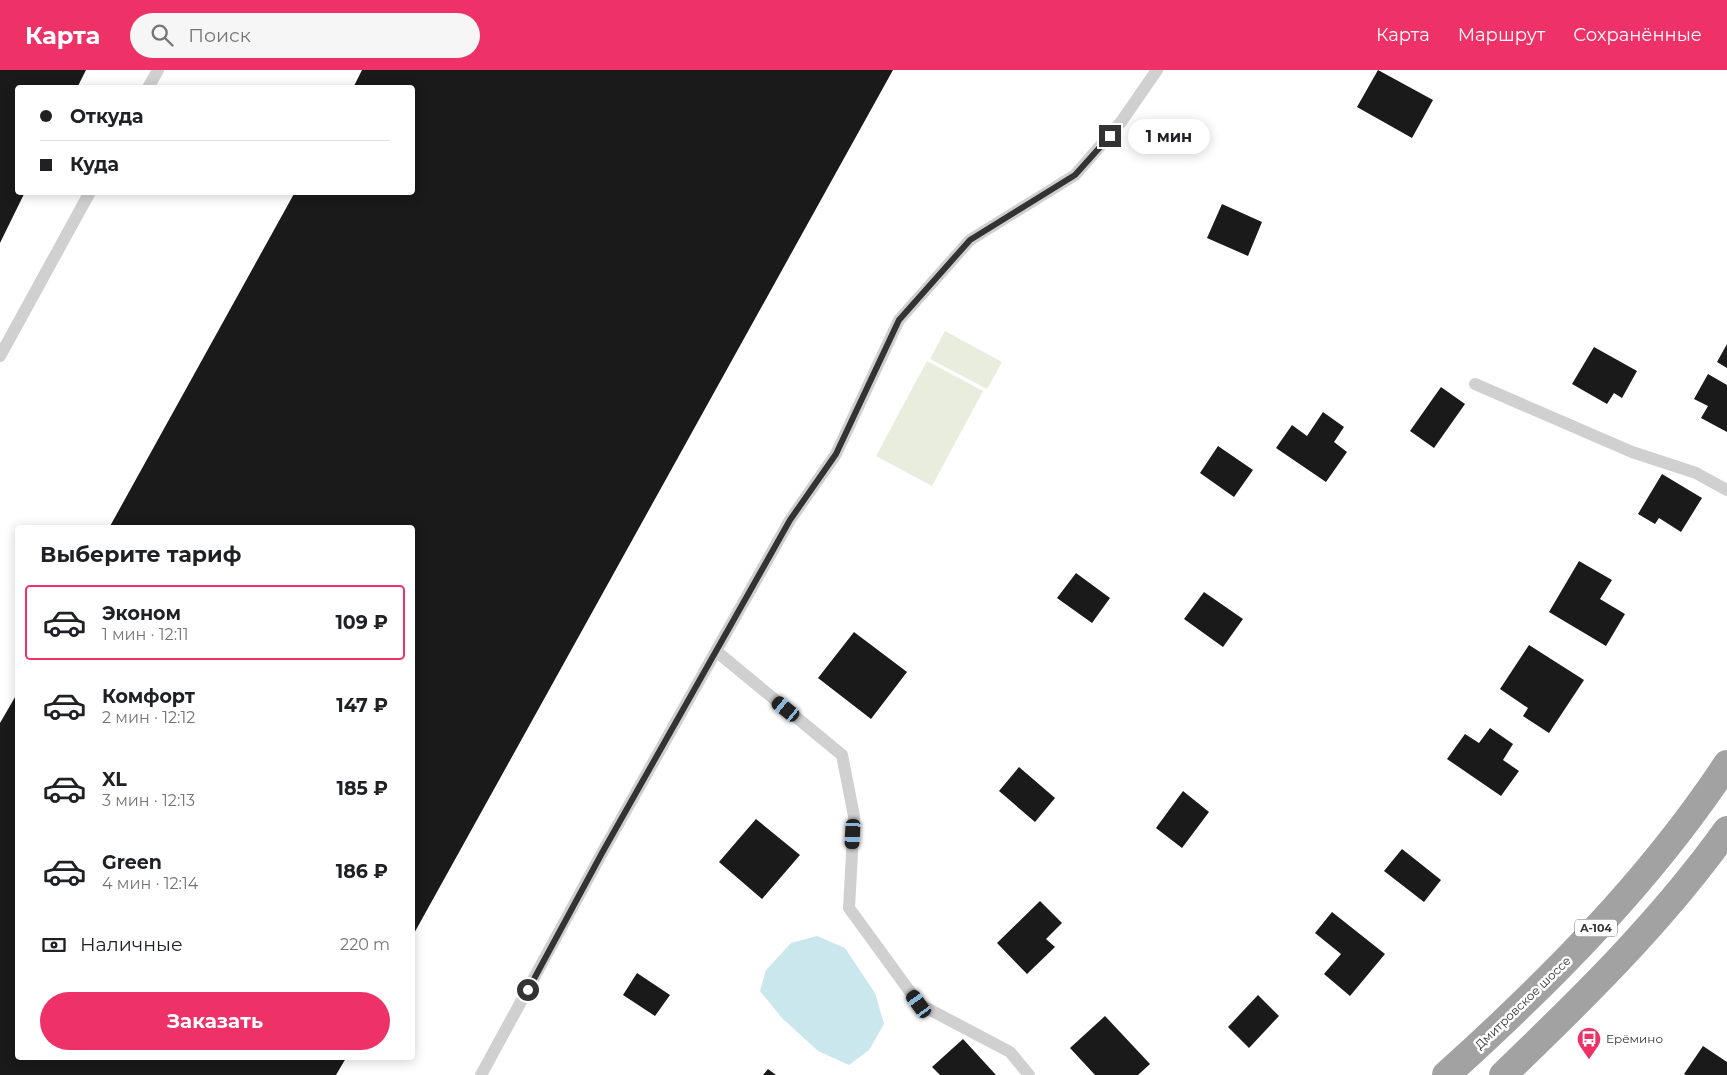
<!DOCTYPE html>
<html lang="ru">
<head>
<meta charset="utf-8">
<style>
  body { margin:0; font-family:Montserrat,sans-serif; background:#f6f6f6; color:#202124; height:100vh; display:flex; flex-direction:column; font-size:19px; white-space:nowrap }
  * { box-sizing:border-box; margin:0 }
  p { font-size:16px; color:#757577 }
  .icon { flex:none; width:28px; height:28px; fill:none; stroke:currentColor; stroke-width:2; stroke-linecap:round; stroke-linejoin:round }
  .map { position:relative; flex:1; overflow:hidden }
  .drawer { position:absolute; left:15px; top:455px; width:400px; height:535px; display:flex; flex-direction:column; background:#fff; border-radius:5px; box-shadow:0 2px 12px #0003 }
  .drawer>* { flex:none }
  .top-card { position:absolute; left:15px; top:15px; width:400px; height:110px; border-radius:5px; box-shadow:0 2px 12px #0003; display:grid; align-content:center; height:110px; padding:0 25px; background:#fff }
  .end { position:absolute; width:22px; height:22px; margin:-11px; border:6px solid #333; background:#fff; box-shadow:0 0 0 2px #fff }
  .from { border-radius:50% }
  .bubble { position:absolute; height:35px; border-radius:18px; background:#fff; box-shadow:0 2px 12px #0003; font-size:16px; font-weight:700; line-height:35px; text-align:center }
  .car { position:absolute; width:15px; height:30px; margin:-15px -8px; border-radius:6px; box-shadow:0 0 4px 1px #0007; background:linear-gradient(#222 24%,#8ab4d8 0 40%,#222 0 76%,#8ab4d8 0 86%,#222 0) }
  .top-card b { display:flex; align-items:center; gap:18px; height:48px; font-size:19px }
  .top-card b+b { border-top:1px solid #e0e0e0 }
  .top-card i { width:12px; height:12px; background:#202124 }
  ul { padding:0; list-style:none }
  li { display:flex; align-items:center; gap:15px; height:75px; margin:0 10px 8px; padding:0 15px; border:2px solid transparent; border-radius:5px }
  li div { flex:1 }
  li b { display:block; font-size:19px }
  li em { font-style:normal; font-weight:700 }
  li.selected { border-color:#ee3166 }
  li>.icon { width:45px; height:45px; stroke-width:1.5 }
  h2 { padding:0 25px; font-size:22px; line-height:60px }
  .pay { display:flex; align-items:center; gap:12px; height:55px; padding:0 25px; font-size:19px }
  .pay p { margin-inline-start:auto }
  .action { display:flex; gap:10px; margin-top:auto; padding:10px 25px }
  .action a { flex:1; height:58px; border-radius:30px; background:#ee3166; color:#fff; font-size:20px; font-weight:700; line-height:58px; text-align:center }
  header { display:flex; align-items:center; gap:30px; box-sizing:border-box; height:70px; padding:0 25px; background:#ee3166; color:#fff }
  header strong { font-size:24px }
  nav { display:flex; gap:28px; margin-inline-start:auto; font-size:18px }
  .search { width:350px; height:45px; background:#f6f6f6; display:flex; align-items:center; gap:12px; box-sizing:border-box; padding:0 18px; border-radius:28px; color:#757577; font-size:19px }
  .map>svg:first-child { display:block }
</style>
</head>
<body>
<header>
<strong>Карта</strong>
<div class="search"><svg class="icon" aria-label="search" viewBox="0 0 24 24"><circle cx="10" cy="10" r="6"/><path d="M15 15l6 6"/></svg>Поиск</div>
<nav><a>Карта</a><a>Маршрут</a><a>Сохранённые</a></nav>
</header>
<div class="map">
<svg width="1727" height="1005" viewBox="0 0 1727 1005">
  <rect width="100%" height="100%" fill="#fff"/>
  <path fill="#e9edde" d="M945 261 1002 292 987 319 930 289Z
    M927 291 983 321 932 416 876 386Z"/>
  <path fill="#cae7ed" d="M817 866 845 878 875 923 884 954 869 980 849 995 818 981 782 948 760 921 766 900 791 873Z"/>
  <path fill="#1a1a1a" d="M0 0H86L77 18H18V122H25L0 173Z
    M362 0H893L412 867V458H109L295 122H412V18H353Z
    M1378 0 1433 30 1412 68 1357 37Z
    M1222 134 1262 152 1248 186 1207 168Z
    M1727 274V298L1717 292Z
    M1594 277 1637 301 1622 328 1614 323 1607 334 1572 314Z
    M1708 304 1727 315V362L1701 348 1708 336 1694 329Z
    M1441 317 1465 334 1434 378 1410 361Z
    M1323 342 1344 357 1334 372 1347 382 1326 412 1276 378 1292 355 1307 366Z
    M1218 376 1253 400 1234 427 1200 403Z
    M1662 404 1702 428 1681 462 1659 448 1655 454 1638 444Z
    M1579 491 1612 510 1600 529 1625 544 1606 576 1549 542Z
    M1076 503 1110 528 1092 553 1057 528Z
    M1204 522 1243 549 1223 577 1184 549Z
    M854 562 907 602 871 649 818 608Z
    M1529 575 1584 610 1549 663 1523 646 1528 638 1500 619Z
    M18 622V988H346L336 1005H0V653Z
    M1490 658 1513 674 1503 690 1519 701 1501 726 1447 689 1465 664 1479 673Z
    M1019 697 1055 728 1035 752 999 721Z
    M1183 721 1209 742 1182 778 1156 758Z
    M756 749 800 785 762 829 719 792Z
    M1402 779 1441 810 1424 832 1384 801Z
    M1040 831 1062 853 1046 869 1055 877 1027 904 997 873Z
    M1332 842 1385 884 1350 926 1324 904 1341 884 1315 863Z
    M637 903 670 925 655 946 623 925Z
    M1258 925 1279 946 1249 978 1228 957Z
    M1105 946 1150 994 1138 1005H1095L1070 978Z
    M963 969 996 1005H940L932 997Z
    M1703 976 1727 992V1005H1686L1684 1004Z
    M768 999 776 1005H763Z"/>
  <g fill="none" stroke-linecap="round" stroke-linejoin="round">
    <path stroke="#d0d0d0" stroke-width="12" d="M148 18 158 0
      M0 286 90 122
      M1475 314 1632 382 1696 403 1727 420
      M716 581 842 685 854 746 849 838 919 934 1010 982 1029 1005
      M481 1005 602 783 790 450 836 384 899 250 970 170 1075 105 1121 52 1157 0"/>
    <path stroke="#a2a2a2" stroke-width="28" d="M1446 1005C1550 911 1650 811 1727 694
      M1503 1005C1583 928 1662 851 1727 760"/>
  </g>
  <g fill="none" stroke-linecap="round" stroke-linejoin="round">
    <path stroke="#333" stroke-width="6" d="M528 920 602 783 790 450 836 384 899 250 970 170 1075 105 1110 66"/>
  </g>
  <defs>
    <symbol id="bus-pin" viewBox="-11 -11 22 30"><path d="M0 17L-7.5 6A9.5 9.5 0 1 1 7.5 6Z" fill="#ee3166" stroke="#fff"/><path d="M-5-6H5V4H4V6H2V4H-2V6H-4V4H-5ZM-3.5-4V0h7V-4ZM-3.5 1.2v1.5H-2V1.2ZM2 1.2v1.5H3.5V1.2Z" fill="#fff"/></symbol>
  </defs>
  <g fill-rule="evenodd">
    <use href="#bus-pin" x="1575" y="955" width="28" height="38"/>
  </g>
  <g text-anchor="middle" stroke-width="5" stroke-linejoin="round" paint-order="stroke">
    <rect fill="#fff" stroke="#707070" stroke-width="1" x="1575" y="849.5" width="42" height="17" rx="4"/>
    <g font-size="11" font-weight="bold" fill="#333">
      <text x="1596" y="862">А-104</text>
    </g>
    <g font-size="12" fill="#333" stroke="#fff">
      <text transform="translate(1523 933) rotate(-44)" y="4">Дмитровское шоссе</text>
    </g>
    <g font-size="12" fill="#333" stroke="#fff" text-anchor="start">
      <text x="1606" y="973">Ерёмино</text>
    </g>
  </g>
</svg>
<i class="end from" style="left:528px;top:920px"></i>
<i class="end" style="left:1110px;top:66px"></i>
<div class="bubble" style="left:1128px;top:49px;width:82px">1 мин</div>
<i class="car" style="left:786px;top:639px;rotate:309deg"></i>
<i class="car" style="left:853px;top:764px;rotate:183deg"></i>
<i class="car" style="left:919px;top:934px;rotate:324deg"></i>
<div class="top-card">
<b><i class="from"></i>Откуда</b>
<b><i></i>Куда</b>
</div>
<section class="drawer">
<h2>Выберите тариф</h2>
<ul>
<li class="selected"><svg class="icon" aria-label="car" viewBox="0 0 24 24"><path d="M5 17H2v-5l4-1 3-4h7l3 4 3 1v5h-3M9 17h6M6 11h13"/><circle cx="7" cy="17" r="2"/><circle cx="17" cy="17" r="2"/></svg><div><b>Эконом</b><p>1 мин · 12:11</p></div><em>109 ₽</em></li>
<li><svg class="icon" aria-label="car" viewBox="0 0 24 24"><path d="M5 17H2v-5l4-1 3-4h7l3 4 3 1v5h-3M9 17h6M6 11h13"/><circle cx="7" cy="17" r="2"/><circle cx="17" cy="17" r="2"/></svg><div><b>Комфорт</b><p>2 мин · 12:12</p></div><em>147 ₽</em></li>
<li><svg class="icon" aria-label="car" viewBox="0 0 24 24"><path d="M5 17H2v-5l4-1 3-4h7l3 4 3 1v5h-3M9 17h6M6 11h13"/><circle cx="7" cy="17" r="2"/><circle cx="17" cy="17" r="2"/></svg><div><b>XL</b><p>3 мин · 12:13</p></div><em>185 ₽</em></li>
<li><svg class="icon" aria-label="car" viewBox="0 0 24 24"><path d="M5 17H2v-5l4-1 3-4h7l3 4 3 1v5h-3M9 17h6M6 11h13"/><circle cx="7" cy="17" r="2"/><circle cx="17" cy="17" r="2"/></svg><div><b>Green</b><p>4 мин · 12:14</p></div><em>186 ₽</em></li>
</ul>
<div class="pay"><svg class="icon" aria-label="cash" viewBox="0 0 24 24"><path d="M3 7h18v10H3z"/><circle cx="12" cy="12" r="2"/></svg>Наличные<p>220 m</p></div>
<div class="action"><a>Заказать</a></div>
</section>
</div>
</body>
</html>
